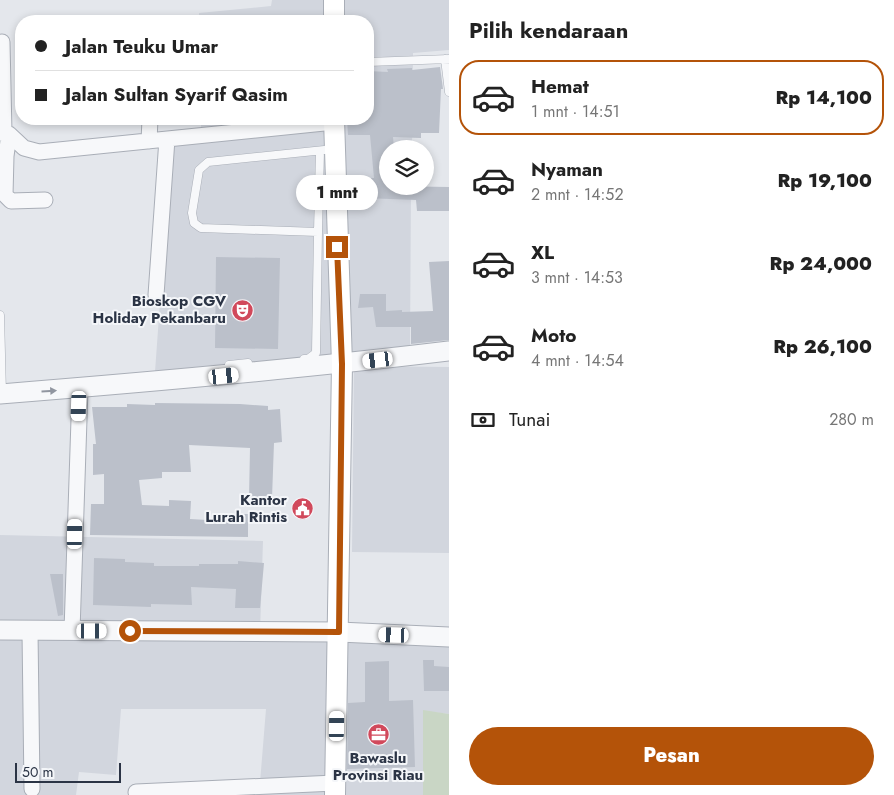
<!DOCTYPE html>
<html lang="id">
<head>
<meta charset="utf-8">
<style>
  body { margin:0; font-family:Jost,sans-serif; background:#f2f2f2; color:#222; height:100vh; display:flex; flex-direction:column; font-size:19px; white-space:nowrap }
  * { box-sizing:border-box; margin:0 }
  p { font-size:16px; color:#767676 }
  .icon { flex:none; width:28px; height:28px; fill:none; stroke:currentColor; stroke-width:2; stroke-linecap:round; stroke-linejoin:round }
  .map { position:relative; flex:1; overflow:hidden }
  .panel { display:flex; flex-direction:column; background:#fff; width:445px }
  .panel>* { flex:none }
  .guide { position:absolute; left:15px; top:15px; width:359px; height:110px; border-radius:20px; box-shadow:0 2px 8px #0003; display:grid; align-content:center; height:110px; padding:0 20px; background:#fff }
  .fabs { position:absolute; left:379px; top:140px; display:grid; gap:10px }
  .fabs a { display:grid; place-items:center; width:55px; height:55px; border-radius:50%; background:#fff; box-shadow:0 2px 8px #0003; font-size:25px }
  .scale { position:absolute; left:15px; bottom:12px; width:106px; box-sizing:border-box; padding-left:5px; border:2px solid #2b3445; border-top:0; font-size:14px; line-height:18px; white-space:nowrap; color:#2b3445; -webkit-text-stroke:4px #f4f6f9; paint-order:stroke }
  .end { position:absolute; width:22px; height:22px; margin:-11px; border:6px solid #b45309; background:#fff; box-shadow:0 0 0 2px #fff }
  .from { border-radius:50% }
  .bubble { position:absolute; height:35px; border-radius:18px; background:#fff; box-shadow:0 2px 8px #0003; font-size:16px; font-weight:800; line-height:35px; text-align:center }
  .car { position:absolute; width:15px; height:30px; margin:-15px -8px; border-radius:6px; box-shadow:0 0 4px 1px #0007; background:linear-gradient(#fff 24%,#345 0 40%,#fff 0 76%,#345 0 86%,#fff 0) }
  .guide b { display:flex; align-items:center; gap:18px; height:48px; font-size:19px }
  .guide b+b { border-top:1px solid #e0e0e0 }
  .guide i { width:12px; height:12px; background:#222 }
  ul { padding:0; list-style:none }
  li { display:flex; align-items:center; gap:15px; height:75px; margin:0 10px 8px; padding:0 10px; border:2px solid transparent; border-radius:20px }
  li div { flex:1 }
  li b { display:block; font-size:19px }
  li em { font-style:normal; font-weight:800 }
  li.selected { border-color:#b45309 }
  li>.icon { width:45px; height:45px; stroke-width:1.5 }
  h2 { padding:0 20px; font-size:22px; line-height:60px }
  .pay { display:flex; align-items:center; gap:12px; height:55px; padding:0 20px; font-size:19px }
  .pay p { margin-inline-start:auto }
  .button { display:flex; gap:10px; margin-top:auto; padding:10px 20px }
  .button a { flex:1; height:58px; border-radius:30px; background:#b45309; color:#fff; font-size:20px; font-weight:800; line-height:58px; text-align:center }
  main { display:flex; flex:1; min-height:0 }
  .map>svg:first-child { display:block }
</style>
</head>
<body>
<main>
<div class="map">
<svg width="449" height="795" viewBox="0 0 449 795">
  <rect width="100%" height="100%" fill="#e4e7ec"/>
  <path fill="#d2d6de" d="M272 0H449V50L413 53 412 149H388V186H411L410 349 155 372 172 134 201 128V119H368V21H199V13L271 6Z
    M354 366 449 367V553L352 552Z
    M0 535 263 541 260 632 449 631V714L423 711V795H259L266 709H121L116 775 79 772 76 795H0Z"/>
  <path fill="#c9d6c5" d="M423 710 449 714V795H423Z"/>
  <path fill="#bbc0ca" d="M440 67 443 89H441L439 133H421V138L393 137 394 149H388V186L449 187V211H417L416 200 364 198 365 178H374L370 135H348L347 119H368V71L388 72 387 69 412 68V70Z
    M216 257 280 258 278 349 215 348Z
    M449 261V340L411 344V327H376L373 307 358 308 360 294H386V311L402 310V312L433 311 429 262Z
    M155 403 240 404 268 406V410L280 409 282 442 274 443 272 498 249 499 250 448 189 445 191 472H162V478L139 480 142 505 169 506V500L191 501 190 519 224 521V514H248V537L90 535 91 504H104V474L93 475V444H96L92 407H127V404L155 405Z
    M94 558 125 559V562L154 563V566H199V564H238V561L264 563 260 608H235L236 589 191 587 192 605 151 604V607L93 605Z
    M50 574H63V615L58 616Z
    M423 660H434V666L449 667V691H424Z
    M389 661V701L413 700 415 767 347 769 348 703 365 702V662Z"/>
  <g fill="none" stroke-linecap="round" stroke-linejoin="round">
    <defs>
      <path id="service" d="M445 59 449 92
        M368 62 449 59
        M318 232 320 151
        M0 315 2 394
        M304 359H308L316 353 318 232 201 228 194 223 192 213 199 170 208 162 334 149
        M229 365 248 363"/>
      <path id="minor" d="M2 42 4 133
        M0 133 9 134 24 148 39 152 334 122
        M9 134 6 156 5 195 11 201 45 200
        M149 141 150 119
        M156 295 167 139
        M30 631 32 789
        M72 631 80 389
        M136 792 335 783"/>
      <path id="tertiary" d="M0 394C150 382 300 369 449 351
        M0 630 339 632 449 637"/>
      <path id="secondary" d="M334 21V0
        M334 119 342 364 335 795"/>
    </defs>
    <use href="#service" stroke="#a9aeb7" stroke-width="9"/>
    <use href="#minor" stroke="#a9aeb7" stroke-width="17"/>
    <use href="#tertiary" stroke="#a9aeb7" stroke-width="21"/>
    <use href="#secondary" stroke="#a9aeb7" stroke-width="22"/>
    <use href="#service" stroke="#f7f8fa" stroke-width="8"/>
    <use href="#minor" stroke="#f7f8fa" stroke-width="15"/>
    <use href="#tertiary" stroke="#f7f8fa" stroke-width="19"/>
    <use href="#secondary" stroke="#fff" stroke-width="20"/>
  </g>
  <defs><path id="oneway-solid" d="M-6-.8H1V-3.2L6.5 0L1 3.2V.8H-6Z" transform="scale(1.25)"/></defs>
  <use fill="#9196a0" href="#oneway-solid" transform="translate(49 391) rotate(-4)"/>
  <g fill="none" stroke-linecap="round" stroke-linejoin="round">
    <path stroke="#b45309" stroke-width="6" d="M130 631 339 632 342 364 337 247"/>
  </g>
  <defs>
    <symbol id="theatre-disc" viewBox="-11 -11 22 22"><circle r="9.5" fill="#d1495b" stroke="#f4f6f9"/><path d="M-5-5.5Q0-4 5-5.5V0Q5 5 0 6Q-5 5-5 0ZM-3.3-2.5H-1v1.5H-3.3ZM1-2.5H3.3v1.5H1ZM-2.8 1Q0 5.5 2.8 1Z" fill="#fff"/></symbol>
    <symbol id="civic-disc" viewBox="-11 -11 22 22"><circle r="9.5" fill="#d1495b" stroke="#f4f6f9"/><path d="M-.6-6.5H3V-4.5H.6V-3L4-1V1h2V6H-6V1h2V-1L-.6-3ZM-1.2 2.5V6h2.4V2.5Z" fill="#fff"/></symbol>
    <symbol id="office-disc" viewBox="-11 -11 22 22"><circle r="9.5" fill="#d1495b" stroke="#f4f6f9"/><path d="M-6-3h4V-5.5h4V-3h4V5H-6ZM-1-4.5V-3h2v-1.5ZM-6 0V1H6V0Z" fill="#fff"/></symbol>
  </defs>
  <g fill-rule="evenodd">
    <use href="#theatre-disc" x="230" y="298" width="25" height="25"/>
    <use href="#civic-disc" x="290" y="496" width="25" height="25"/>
    <use href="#office-disc" x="366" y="722" width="25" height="25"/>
  </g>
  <g text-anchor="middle" stroke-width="4" stroke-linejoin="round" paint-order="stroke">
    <g font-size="15" font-weight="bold" fill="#2b3445" stroke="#f4f6f9" text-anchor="end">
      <text x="226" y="306">Bioskop CGV<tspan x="226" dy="17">Holiday Pekanbaru</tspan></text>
      <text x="287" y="505">Kantor<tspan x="287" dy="17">Lurah Rintis</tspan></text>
      <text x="378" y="763" text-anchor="middle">Bawaslu<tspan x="378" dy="17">Provinsi Riau</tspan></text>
    </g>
  </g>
</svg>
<div class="fabs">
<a><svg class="icon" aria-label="layers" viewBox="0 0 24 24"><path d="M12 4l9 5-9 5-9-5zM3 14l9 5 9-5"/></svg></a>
</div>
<div class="scale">50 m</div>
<i class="end from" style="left:130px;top:631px"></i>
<i class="end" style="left:337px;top:247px"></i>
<div class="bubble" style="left:296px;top:175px;width:82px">1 mnt</div>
<i class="car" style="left:378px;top:360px;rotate:263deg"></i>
<i class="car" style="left:224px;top:376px;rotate:84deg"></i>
<i class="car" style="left:79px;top:406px;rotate:182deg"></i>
<i class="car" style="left:75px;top:534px;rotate:1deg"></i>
<i class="car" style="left:92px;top:631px;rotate:90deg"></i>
<i class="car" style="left:394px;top:635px;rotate:272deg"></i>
<i class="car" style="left:337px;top:726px;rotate:1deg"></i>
<div class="guide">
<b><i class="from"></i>Jalan Teuku Umar</b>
<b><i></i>Jalan Sultan Syarif Qasim</b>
</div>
</div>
<section class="panel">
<h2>Pilih kendaraan</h2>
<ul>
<li class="selected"><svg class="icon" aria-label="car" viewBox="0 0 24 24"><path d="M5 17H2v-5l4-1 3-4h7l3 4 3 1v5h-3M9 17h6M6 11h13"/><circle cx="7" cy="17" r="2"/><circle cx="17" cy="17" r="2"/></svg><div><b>Hemat</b><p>1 mnt · 14:51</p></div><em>Rp 14,100</em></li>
<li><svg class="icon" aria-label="car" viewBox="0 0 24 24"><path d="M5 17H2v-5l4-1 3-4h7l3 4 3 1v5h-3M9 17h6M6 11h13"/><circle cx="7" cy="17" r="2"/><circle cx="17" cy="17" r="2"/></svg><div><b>Nyaman</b><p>2 mnt · 14:52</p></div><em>Rp 19,100</em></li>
<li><svg class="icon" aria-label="car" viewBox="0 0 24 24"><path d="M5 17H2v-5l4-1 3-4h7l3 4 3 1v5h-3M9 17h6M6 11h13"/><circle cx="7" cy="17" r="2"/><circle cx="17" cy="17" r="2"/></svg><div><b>XL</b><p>3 mnt · 14:53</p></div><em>Rp 24,000</em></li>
<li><svg class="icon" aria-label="car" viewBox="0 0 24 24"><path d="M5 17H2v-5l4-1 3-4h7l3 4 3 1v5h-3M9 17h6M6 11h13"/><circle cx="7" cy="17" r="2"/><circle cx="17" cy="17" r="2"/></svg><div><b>Moto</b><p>4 mnt · 14:54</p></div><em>Rp 26,100</em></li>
</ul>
<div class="pay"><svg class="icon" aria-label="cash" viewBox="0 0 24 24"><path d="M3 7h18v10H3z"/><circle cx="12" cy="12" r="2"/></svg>Tunai<p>280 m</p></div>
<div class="button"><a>Pesan</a></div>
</section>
</main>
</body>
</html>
